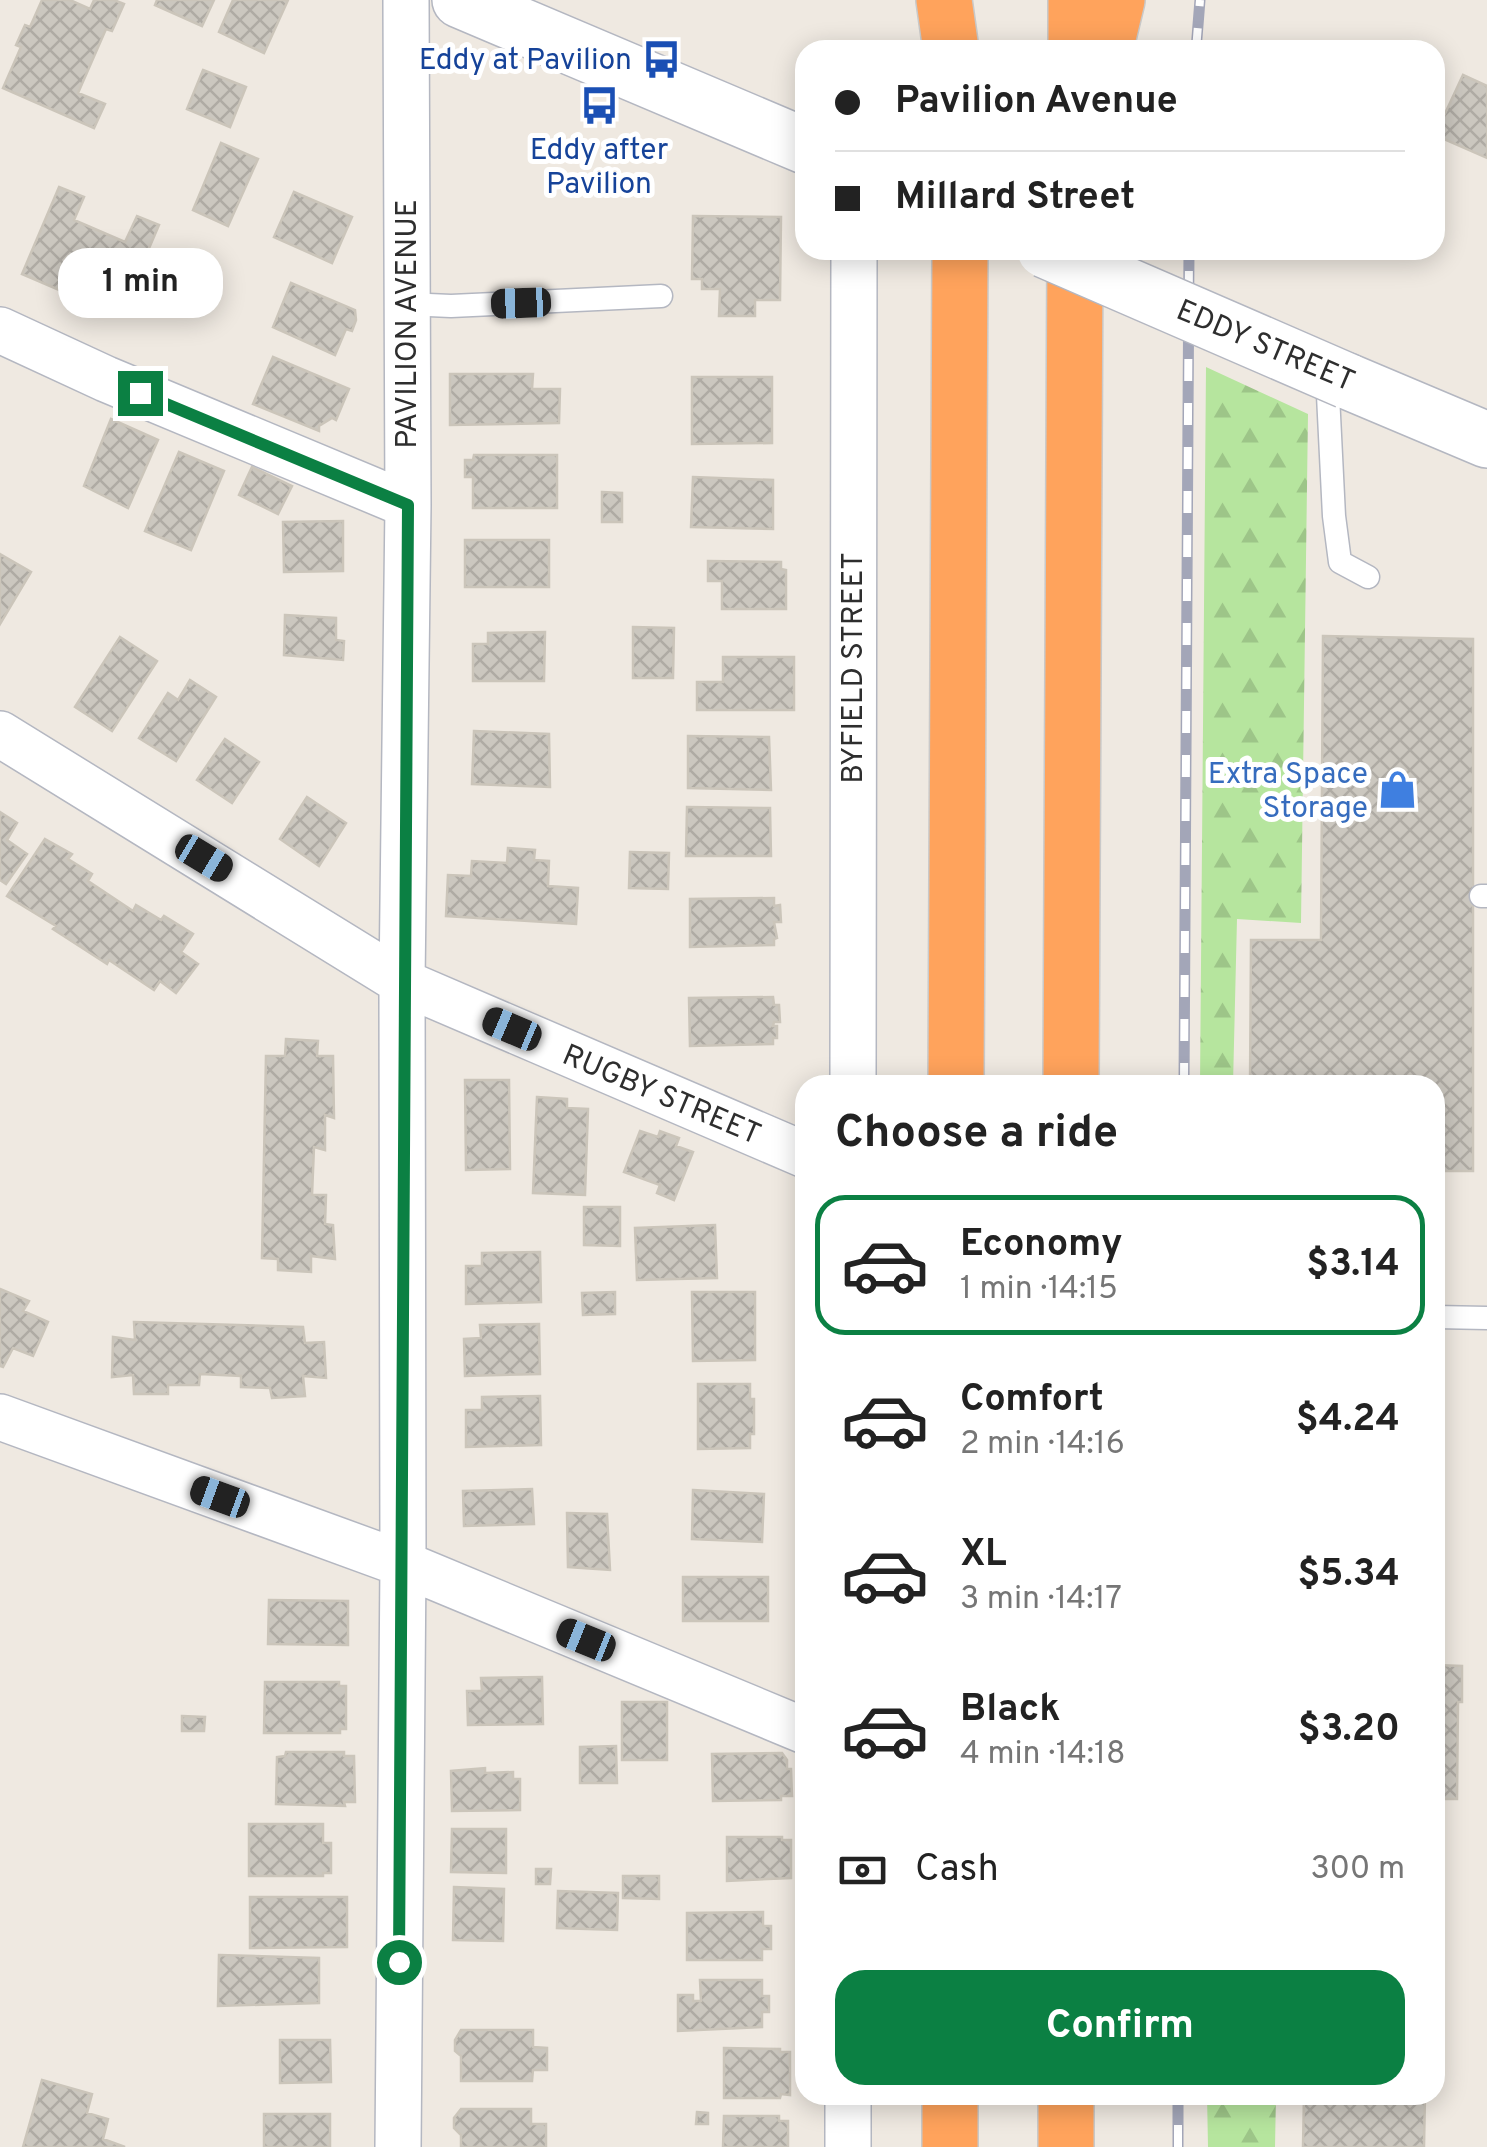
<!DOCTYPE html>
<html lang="en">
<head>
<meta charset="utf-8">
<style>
  body { margin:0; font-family:Overpass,sans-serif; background:#f2f2f2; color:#222; height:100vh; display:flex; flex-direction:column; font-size:38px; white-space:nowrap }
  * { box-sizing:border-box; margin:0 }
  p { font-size:32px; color:#767676 }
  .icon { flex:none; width:55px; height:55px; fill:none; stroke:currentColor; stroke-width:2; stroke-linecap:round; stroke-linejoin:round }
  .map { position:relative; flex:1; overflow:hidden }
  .panel { position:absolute; left:795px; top:1075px; width:650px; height:1030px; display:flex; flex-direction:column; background:#fff; border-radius:30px; box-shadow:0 5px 25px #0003 }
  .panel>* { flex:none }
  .guide { position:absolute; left:795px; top:40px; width:650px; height:220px; border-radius:30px; box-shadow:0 5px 25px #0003; display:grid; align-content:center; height:220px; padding:0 40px; background:#fff }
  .end { position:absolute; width:45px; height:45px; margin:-22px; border:12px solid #0b8043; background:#fff; box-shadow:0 0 0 5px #fff }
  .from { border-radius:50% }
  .bubble { position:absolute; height:70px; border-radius:30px; background:#fff; box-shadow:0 5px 25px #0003; font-size:32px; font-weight:700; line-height:70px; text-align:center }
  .car { position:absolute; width:30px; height:60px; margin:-30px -15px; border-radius:12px; box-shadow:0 0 8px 2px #0007; background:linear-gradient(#222 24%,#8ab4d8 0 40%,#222 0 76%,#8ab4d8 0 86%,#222 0) }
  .guide b { display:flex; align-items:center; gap:35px; height:95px; font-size:38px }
  .guide b+b { border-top:2px solid #e0e0e0 }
  .guide i { width:25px; height:25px; background:#222 }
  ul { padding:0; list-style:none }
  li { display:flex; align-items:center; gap:30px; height:140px; margin:0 20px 15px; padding:0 20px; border:5px solid transparent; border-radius:30px }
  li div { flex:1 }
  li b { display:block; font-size:38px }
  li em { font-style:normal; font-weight:700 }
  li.selected { border-color:#0b8043 }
  li>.icon { width:90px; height:90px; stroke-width:1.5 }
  h2 { padding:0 40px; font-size:45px; line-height:120px }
  .pay { display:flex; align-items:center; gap:25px; height:110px; padding:0 40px; font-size:38px }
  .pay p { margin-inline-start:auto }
  .button { display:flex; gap:20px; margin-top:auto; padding:20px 40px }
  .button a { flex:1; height:115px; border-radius:30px; background:#0b8043; color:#fff; font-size:40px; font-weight:700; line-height:115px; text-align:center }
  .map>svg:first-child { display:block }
</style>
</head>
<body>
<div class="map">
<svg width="1487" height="2147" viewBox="0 0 1487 2147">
  <defs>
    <pattern id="forest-firs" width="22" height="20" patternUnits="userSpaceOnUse" patternTransform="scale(2.5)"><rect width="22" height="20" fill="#b6e59e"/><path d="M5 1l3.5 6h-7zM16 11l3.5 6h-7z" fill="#9dc588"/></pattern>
    <pattern id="building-cross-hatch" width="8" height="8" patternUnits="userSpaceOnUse" patternTransform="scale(2.5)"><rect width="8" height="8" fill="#cbc7bf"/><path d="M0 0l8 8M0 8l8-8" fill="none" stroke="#afaba4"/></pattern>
  </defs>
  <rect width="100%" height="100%" fill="#efe9e1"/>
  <path fill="url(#forest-firs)" d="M1206 367 1308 414 1301 923 1237 919 1233 1085H1200Z
    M1207 2095H1276L1275 2147H1208Z"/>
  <path fill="url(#building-cross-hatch)" stroke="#cbc5ba" stroke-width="2.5" d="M42 0H70L90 9 94 0H114L124 4 112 31 106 29 78 93 105 104 94 128 3 88 21 47 16 45 25 25 30 27Z
    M157 0H214L202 26 155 5Z
    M233 0H288L264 53 219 32Z
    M203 70 246 87 230 127 187 109Z
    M1463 75 1487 86V158L1435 135Z
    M221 143 258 159 228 226 193 210Z
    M59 187 84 197 74 220 125 242 137 216 159 225 120 316 22 274Z
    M294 192 352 217 332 263 274 237Z
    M693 216 781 217 780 300H755V316H719L720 289H702V279H692Z
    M291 283 355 310 356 320 352 331 346 329 335 355 273 327Z
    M273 357 349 389 336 420 332 418 319 426V431L253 404Z
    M450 374H533L532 389H560L559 423 450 425Z
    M692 377H772V443L692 444Z
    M111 419 158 440 128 508 84 486Z
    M179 452 224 471 191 550 145 531Z
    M474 455H557V508H473V477H465V460H473Z
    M252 467 292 486 278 514 239 495Z
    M693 477 773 480V529L691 527Z
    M602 492 622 493V522H602Z
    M343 521V571L284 572 283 522Z
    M465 540H549V587H465Z
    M0 554 31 572 0 624Z
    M708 561 781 562V569L786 570V609H722V581H708Z
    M285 615 336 618V640L344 641 343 660 284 655Z
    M633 627 674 628 673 678H633Z
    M545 632 544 681H473V644H488V633Z
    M1323 636 1473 639V1171H1435V1085H1250L1251 940H1321Z
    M120 637 157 661 112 731 75 707Z
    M723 657H794V710H697V682H723Z
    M190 680 216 697 176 761 139 738 168 693 178 700Z
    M474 731 549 734 550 787 472 784Z
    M688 736 769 737 771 790 688 788Z
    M225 739 259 762 232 803 197 780Z
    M307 797 346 823 319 866 280 839Z
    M687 807 770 808 771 856H686Z
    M0 812 17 823 7 840 27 854 6 884 0 880Z
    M45 839 72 854 68 859 92 874 88 881 133 911 136 905 161 920 164 916 193 934 181 952 198 964 176 993 160 981 154 990 109 960 107 964 53 929 56 926 7 896Z
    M508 848 535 850 534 860 549 861 548 886 578 888 576 924 446 916 448 875 471 876 472 861 507 863Z
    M630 852 669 853 668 889 629 888Z
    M774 898V906L780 905 781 922H774L777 938 774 939V945L690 947V899Z
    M773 997 774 1005H779L780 1022H774L773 1026H777V1038H773V1044L690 1046 689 998Z
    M286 1039 318 1041 317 1056H333L334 1118 325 1115V1150L314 1147 312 1195H326L325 1224 333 1225 335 1259 311 1256V1272L278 1270V1259L262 1258 266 1056H285Z
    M465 1080H509L510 1169 466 1170Z
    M537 1097 567 1099V1108L588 1109 585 1195 533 1193Z
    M640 1131 658 1137 660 1131 679 1138 676 1146 693 1152 674 1200 657 1193 660 1185 624 1172Z
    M584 1207H620V1246L584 1245Z
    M715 1225 717 1278 637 1280 635 1228Z
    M540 1252 541 1302 466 1304V1266H482V1253Z
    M0 1289 29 1301 23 1311 48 1322 33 1356 13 1348 3 1367 0 1366Z
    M615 1292V1314L583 1315 582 1293Z
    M692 1292H755V1360L693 1361Z
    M134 1322 303 1327 305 1343 324 1342 326 1378 303 1376 305 1396 272 1398 270 1388 241 1387V1376L200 1374 199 1385H168V1394H134L133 1375 112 1377 113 1337 135 1340Z
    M539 1324 540 1374 465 1376 464 1339 481 1338 480 1325Z
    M698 1384H750V1399H754V1434H750V1448L698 1449Z
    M540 1396 541 1445 466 1447V1410H482V1397Z
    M532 1489 534 1524 464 1526 463 1491Z
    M693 1490 764 1494 762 1542 692 1539Z
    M567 1513 607 1514 610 1570 568 1567Z
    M683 1577H768V1621H683Z
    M269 1600 348 1601V1645L268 1644Z
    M1435 1665 1462 1666V1702H1458L1457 1799H1435Z
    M542 1677 543 1724 468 1725 467 1691H482L481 1678Z
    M265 1682H339V1686H346V1729H340V1733H264Z
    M622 1702H667V1760H622Z
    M182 1716 205 1717 204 1731H182Z
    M616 1746 617 1783H580V1747Z
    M286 1752H344V1756H354L355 1802H344L345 1806 276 1804 277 1757 285 1756Z
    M782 1753 787 1760V1769H791L792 1796H781V1800L713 1801 712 1754Z
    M485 1768V1773L513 1772V1779H520V1810L452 1811 451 1771Z
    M249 1824H323V1843H331V1873H323V1876H249Z
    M452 1829H506V1873L451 1872Z
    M727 1837H782V1840H791V1878L727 1881Z
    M536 1869H551L550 1884H536Z
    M623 1876H659V1899L623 1898Z
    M454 1887 504 1889 503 1941 453 1940Z
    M558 1891 618 1893 617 1930 557 1928Z
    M250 1897H347V1947L250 1948Z
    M763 1912V1926H771V1949H762V1960H687V1913Z
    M219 1955 319 1958V2003L218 2006Z
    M700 1980H762V1996H769V2012H762V2027L678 2031V1995H693V2001H701Z
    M461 2030H533V2047L547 2048V2070H533L532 2081H461V2056L455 2051V2040Z
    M280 2040H330L331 2082 280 2083Z
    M724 2048 780 2049V2052H790V2095L781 2094 780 2098H724Z
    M42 2080 92 2094 87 2113 108 2119 103 2139 125 2147H23Z
    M1304 2095H1425L1424 2147H1303Z
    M461 2109H531V2124H546V2147H461V2135L454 2128V2118Z
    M697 2112 708 2113V2124H696Z
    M264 2114H330V2147H264Z
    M724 2116H779V2121H788V2147H723Z"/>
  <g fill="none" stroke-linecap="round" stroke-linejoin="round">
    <defs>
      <path id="lane" d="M406 304 451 306 661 296
        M1327 375 1334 516 1340 562 1368 577
        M1481 896H1487
        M1435 1317 1487 1318"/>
      <path id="street" d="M0 330 106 379 408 505
        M0 734 402 982 805 1155
        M853 1085 854 250
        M0 1417 403 1564 805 1731
        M398 2147 403 1564 402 982 408 505 406 0
        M848 2147V2095"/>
      <path id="secondary" d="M460 0 805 146
        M1347 381 1487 440"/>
      <path id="highway" d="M944 0 951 50
        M1076 50V0
        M1105 50 1117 0
        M956 1085 960 250
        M1071 1085 1075 250
        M950 2147V2095
        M1066 2147V2095"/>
    </defs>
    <use href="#lane" stroke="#b4b7c1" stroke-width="25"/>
    <use href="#street" stroke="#b4b7c1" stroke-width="48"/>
    <use href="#secondary" stroke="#b4b7c1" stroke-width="58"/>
    <use href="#highway" stroke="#c9c9c9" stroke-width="58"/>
    <use href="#lane" stroke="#fff" stroke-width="22"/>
    <use href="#street" stroke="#fff" stroke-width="45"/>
    <use href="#secondary" stroke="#fff" stroke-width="55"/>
    <use href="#highway" stroke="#ffa35c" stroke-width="55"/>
    <defs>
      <path id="rail" d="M1196 50 1200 0
        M1184 1085 1189 250
        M1178 2147V2095"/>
    </defs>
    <use href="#rail" stroke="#a3a6b8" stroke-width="11"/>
    <use href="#rail" stroke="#fff" stroke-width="8" stroke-dasharray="22" stroke-linecap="butt"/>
    <defs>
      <path id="secondary-bridge" d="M1045 250 1347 381"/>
    </defs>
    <use href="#secondary-bridge" stroke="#b4b7c1" stroke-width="58" stroke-linecap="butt"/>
    <use href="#secondary-bridge" stroke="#fff" stroke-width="55"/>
  </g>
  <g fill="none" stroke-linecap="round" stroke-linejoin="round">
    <path stroke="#0b8043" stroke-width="12" d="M140 393 408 505C402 991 402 1477 399 1962"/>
  </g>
  <defs>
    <symbol id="bus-bare" viewBox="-9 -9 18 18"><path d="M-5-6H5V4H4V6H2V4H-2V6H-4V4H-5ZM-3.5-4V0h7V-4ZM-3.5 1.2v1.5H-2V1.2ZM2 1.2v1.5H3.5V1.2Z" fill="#1a4fb4" stroke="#fff" stroke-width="2.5" paint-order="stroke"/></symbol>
    <symbol id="shop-bare" viewBox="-9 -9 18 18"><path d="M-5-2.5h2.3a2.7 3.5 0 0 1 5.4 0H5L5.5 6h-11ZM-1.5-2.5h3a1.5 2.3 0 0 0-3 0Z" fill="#3f7fe0" stroke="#fff" stroke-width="2.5" paint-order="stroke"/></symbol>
  </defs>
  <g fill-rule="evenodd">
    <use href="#bus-bare" x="634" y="32" width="55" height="55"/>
    <use href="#bus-bare" x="572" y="78" width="55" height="55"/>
    <use href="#shop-bare" x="1370" y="762" width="55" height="55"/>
  </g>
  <g text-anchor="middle" stroke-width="10" stroke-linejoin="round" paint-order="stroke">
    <g font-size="30" fill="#164399" stroke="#fff" text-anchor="end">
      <text x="632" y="69">Eddy at Pavilion</text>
      <text x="599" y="159" text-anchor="middle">Eddy after<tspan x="599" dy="34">Pavilion</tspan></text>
    </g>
    <g font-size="30" fill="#2e2e2e" stroke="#fff">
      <text transform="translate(406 324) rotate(-90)" y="10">PAVILION AVENUE</text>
      <text transform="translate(1266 345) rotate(23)" y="10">EDDY STREET</text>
      <text transform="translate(852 668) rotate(-90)" y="10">BYFIELD STREET</text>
      <text transform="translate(662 1094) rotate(23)" y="10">RUGBY STREET</text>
    </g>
    <g font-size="30" fill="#366cbe" stroke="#fff" text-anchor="end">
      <text x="1368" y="783">Extra Space<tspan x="1368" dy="34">Storage</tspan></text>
    </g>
  </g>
</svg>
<i class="end from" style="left:399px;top:1962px"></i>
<i class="end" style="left:140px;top:393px"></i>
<div class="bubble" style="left:58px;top:248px;width:165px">1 min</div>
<i class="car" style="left:521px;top:303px;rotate:268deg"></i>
<i class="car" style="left:204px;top:858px;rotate:121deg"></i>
<i class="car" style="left:512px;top:1029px;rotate:293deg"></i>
<i class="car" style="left:220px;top:1497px;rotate:290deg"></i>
<i class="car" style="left:586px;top:1640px;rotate:292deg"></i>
<div class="guide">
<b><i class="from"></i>Pavilion Avenue</b>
<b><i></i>Millard Street</b>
</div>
<section class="panel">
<h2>Choose a ride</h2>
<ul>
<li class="selected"><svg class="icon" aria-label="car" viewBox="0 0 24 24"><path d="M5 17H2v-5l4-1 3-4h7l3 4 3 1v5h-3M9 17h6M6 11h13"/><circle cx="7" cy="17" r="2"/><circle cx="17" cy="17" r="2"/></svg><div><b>Economy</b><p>1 min · 14:15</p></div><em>$3.14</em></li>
<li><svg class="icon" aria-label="car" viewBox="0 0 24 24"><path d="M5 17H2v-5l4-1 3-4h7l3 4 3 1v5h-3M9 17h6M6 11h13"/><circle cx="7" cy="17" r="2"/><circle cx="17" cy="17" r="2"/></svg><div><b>Comfort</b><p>2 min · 14:16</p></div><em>$4.24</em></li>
<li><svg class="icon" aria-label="car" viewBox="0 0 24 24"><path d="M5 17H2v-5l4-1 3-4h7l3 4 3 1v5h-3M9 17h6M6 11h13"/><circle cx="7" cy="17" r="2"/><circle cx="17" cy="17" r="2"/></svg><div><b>XL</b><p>3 min · 14:17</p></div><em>$5.34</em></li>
<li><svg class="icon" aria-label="car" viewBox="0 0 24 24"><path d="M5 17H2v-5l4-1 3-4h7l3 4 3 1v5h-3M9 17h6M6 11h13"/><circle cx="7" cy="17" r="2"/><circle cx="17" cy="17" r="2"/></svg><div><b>Black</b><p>4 min · 14:18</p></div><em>$3.20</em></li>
</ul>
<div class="pay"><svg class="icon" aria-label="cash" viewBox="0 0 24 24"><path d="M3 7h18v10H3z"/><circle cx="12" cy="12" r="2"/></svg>Cash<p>300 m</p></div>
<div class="button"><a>Confirm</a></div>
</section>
</div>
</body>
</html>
